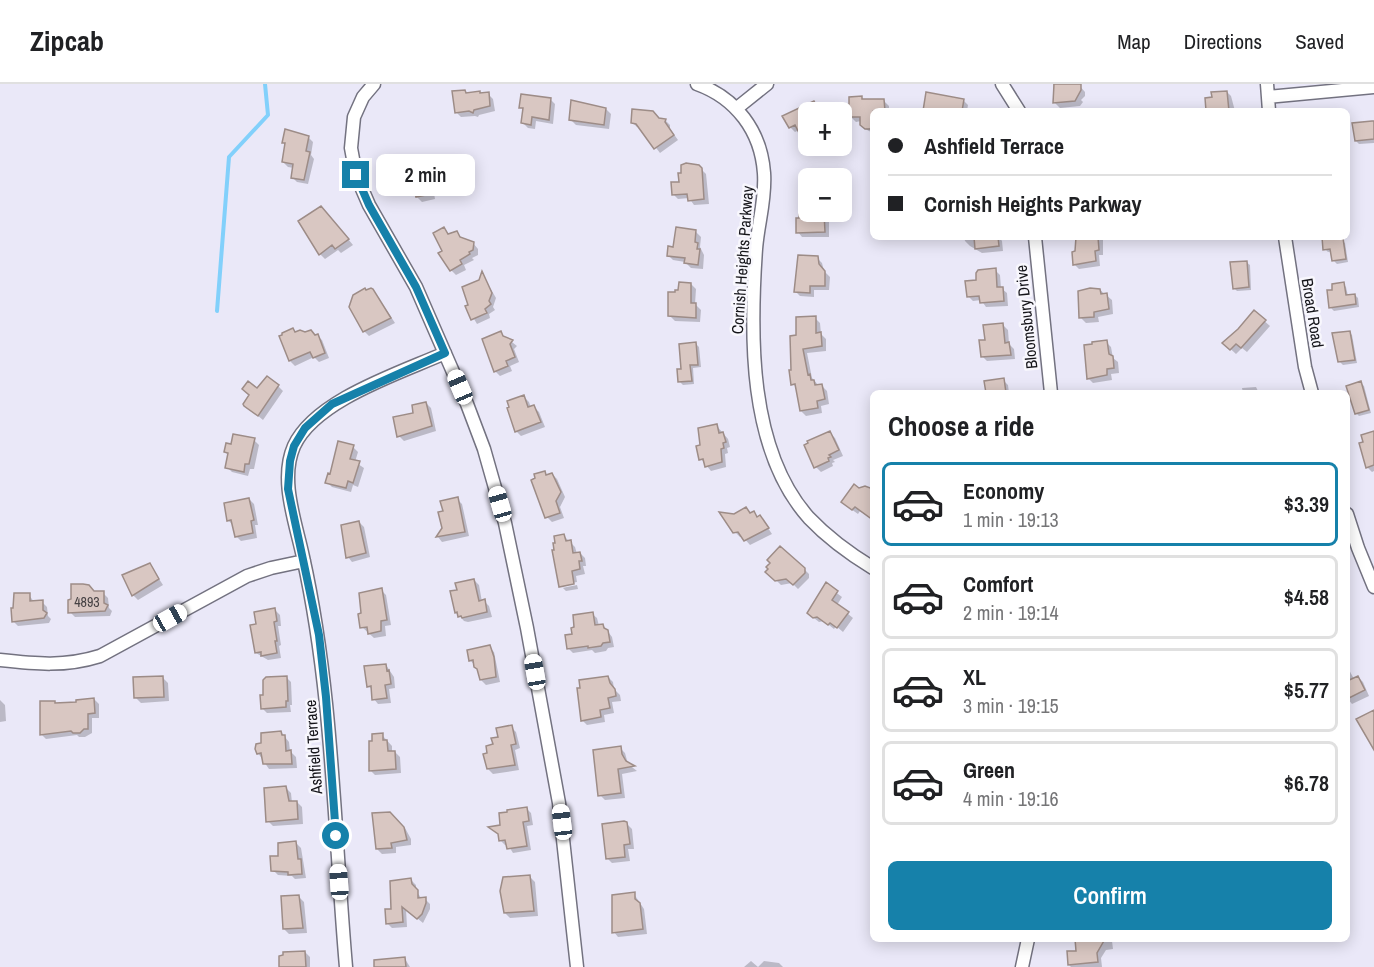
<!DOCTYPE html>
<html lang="en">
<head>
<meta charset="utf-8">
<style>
  body { margin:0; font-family:"Archivo Narrow",sans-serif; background:#f2f2f2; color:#202124; height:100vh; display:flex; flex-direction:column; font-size:22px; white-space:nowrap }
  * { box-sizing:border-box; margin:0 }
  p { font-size:20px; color:#757577 }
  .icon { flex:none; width:33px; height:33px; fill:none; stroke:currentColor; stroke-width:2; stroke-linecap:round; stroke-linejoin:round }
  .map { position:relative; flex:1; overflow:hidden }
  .sheet { position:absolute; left:870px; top:306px; width:480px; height:552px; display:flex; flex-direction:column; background:#fff; border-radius:9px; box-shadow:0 3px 15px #0003 }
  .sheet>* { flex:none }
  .hud { position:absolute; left:870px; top:24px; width:480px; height:132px; border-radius:9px; box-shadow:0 3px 15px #0003; display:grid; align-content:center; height:132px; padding:0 18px; background:#fff }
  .tools { position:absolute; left:798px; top:18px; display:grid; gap:12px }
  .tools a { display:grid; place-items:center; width:54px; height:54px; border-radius:9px; background:#fff; box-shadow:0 3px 15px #0003; font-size:30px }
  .end { position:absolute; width:27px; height:27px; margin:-14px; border:8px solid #1681aa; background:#fff; box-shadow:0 0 0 3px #fff }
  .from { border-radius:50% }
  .bubble { position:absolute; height:42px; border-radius:9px; background:#fff; box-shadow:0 3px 15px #0003; font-size:20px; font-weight:600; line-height:42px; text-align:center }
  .car { position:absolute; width:18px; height:36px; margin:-18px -9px; border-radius:8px; box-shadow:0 0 4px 2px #0007; background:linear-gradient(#fff 24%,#345 0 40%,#fff 0 76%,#345 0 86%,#fff 0) }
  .hud b { display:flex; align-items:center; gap:21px; height:57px; font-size:22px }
  .hud b+b { border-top:2px solid #e0e0e0 }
  .hud i { width:15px; height:15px; background:#202124 }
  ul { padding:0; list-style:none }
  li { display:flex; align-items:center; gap:18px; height:84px; margin:0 12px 9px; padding:0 6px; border:3px solid #e0e0e0; border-radius:9px }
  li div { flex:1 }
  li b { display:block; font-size:22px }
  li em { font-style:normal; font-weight:600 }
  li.on { border-color:#1681aa }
  li>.icon { width:54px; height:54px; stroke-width:1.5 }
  h2 { padding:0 18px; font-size:27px; line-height:72px }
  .primary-button { display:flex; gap:12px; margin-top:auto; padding:12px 18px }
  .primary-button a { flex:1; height:69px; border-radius:9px; background:#1681aa; color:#fff; font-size:24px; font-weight:600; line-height:69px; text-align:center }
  header { display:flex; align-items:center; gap:36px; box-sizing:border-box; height:84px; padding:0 30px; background:#fff; border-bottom:2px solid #e0e0e0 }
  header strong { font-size:28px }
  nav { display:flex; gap:33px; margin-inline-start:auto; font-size:21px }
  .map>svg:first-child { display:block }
</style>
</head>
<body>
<header>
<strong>Zipcab</strong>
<nav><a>Map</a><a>Directions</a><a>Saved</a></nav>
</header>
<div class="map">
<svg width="1374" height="883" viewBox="0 0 1374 883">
  <rect width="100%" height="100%" fill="#eae8f8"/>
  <path fill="#0003" d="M1053 0H1078L1085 8V12L1081 16 1083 18 1080 22 1060 24 1055 19Z
    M465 7 467 10H488L493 15 495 27 479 31 478 33 475 32 461 33 456 28Z
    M1227 8 1231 12 1235 27H1206Z
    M861 14 864 17H884L889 22V27H873V49L867 46 861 37 856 38 851 33Z
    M550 15 555 20 553 40 536 37 535 45 528 44 523 39 524 27 521 23Z
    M963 16 968 21 967 27H926Z
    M813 19 821 28H808V54L806 55 799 46 795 48 790 43Z
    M606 25 611 30 609 45 576 41 571 36Z
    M659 36H665L670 41V45L678 56 660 69 641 44 637 43 632 38Z
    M1374 39V59L1359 60 1356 57Z
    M308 53 313 58 311 71 314 75 308 100 297 98 292 93 294 84 288 83 283 78 286 61 283 58Z
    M431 74 436 79 438 90H435L439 108 434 109 435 115 422 118 417 113 415 100 411 97Z
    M698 82 706 90 709 120 694 121 689 114 678 115 673 110 680 99Z
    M804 117H808V128H829V153H802L798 148Z
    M329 132 353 161 341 169 338 166 325 175 320 170Z
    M444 145 450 151 456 148 463 155 473 159 478 165V171L472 174 474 176 464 181 466 186 456 191 451 186 444 168Z
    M696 148 701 153 700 163 704 171 703 185 691 184 685 178 673 176 668 171Z
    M964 153H999L1002 157 1003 167 982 169 970 162 965 157Z
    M1077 153H1101L1103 155V171H1099L1100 182 1079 185 1074 180Z
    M1323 153H1340V156L1345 159 1348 178 1337 180 1334 177 1332 167 1328 168 1325 165Z
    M817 174 822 179 824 187 830 193 829 206H814V213L800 212 795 207Z
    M1246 178 1250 181 1251 206 1237 207 1234 204Z
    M995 186 1000 191 1001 204 1007 209 1008 222 986 223 981 216 973 217 968 212 978 197Z
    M482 190 496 214 493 223 495 226 489 230 490 234 477 240 467 223 470 222Z
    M691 200 696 205 695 220 701 226 700 238 675 237 670 232 677 210Z
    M1343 200 1346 203 1348 212 1355 211 1358 214 1359 223 1334 227 1331 224 1329 208 1334 207Z
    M1100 206 1112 216 1113 230 1098 233 1099 238 1086 239 1081 234Z
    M376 210 395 239 369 252 364 247Z
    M1254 228 1270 242 1247 268 1242 264 1236 270 1224 259 1239 246Z
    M815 234 820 239 821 250 826 255V267L807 269 812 294 819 302H822L827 307 829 320 821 322 822 329 806 332 801 327 797 304 793 300V287L797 253Z
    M1003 241 1008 246 1009 260 1014 265 1015 275 987 277 982 272Z
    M1349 248 1352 251 1357 279 1343 281 1340 278Z
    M296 249 317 252 322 256 329 274 319 278 314 273 295 282 290 277 281 256Z
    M500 249 517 262 514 265 519 278 510 282 512 287 500 292 495 287Z
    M1106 258 1111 263 1113 274 1118 278 1119 289 1111 290 1112 296 1093 299 1088 294Z
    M696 260 699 263 701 283 693 284 694 300 683 301 680 298 682 286Z
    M1003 296 1008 301 1009 309H987Z
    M1361 299 1364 302 1371 329 1359 332 1356 329Z
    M278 302 283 307 263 336 244 320 258 306Z
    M1256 303 1259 309H1243L1242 304Z
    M524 313 529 318 531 324 534 323 539 328 545 343 521 352 516 347Z
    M426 319 431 324 436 347 404 357 399 352 415 330Z
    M716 341 728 355 730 363 727 364 728 369 725 370 726 383 711 387 701 375V362Z
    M830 349 835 354 843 372 833 376 835 378 832 379 833 382 821 388 816 383 806 362Z
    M1374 349V387L1372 388 1367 383Z
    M254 356 259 361 254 385H250L248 392 232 388 227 383 229 372 225 368 232 362Z
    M353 363 358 368 355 378 364 384 358 403 353 401 351 408 332 403 327 398Z
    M544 388 548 392 552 390 557 395 565 413 560 423 564 434 552 438 547 433Z
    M858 405 873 408V436L860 427 858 430 848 423Z
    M249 415 254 420 258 441H255L257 454 241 457 236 452 234 442 228 436Z
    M457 415 462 420 469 452 442 458 438 453Z
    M751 431 764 438 772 450 750 461 743 453H740L735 448Z
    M359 438 364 443 370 473 352 478 348 473Z
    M564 452 575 463 577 470 580 469 585 474 586 482H583L585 490 576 492 577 498 562 501V504L577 501 578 505 566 507 561 502Z
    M150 481 163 501 138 516 133 511Z
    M804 485 809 490V494L798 505 792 499 781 501 768 488Z
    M474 496 479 501 482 518 484 517 489 522 492 533 468 538 464 537 456 528 458 507Z
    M826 501 842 513 837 521 853 534 843 548 836 542 834 545 824 537 819 538 814 534Z
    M381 506 386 511 391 541 385 542 386 552 374 554 362 543 363 530Z
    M94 509H103L108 514 109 524 112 527 110 532 75 533 70 528Z
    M29 511 34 518H42L47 523 48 532 51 535 49 539 18 542 13 537Z
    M275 526 280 531 281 542H278L281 561 279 562 281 574 268 576 256 569 258 541Z
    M592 530 597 534 599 542 603 541 612 553 614 563 608 564 606 567 595 569 592 566 573 569 568 564 574 551Z
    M489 563 494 568 500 598 486 601 481 596 479 586 470 576Z
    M386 581 394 593 395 604 389 605 391 619 378 620 374 615 373 606 368 602Z
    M1347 582 1354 595 1358 593 1363 598 1369 612 1352 620 1347 614Z
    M286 593 291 598 292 621H290L291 628 267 629 262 624Z
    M608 593 613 598 614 605 620 611 621 617 612 618 614 629 604 631 605 638 587 641 582 636Z
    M163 594 168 599 169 617 141 619 136 614Z
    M94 615 99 620V634H92V649L85 653H79L77 651 46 655 41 650 54 618 57 621 77 619Z
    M0 616 5 621 6 637 0 638Z
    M511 643 516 648 520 664 515 666 519 686 493 690 488 685 489 670 500 654Z
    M281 648 289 658 290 667 296 673 297 684 269 685 258 669Z
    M382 651 392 662V668H395L400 673 401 689 375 691 370 686Z
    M620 664 625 669 628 680 637 687 622 690 625 714 605 716 600 711Z
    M286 704 291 709 292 719 297 718 302 723 303 740 273 742 268 737Z
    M526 724 531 729 533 741 527 742 531 766 513 769 508 761H505L500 756 501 742Z
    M390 729 405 744 411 755V761L396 763V769L382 770 377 765Z
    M627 740 632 745 634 765H628L630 777 612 779 607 774Z
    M296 759 301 764 306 794 295 795 292 792 278 791 273 786 279 773Z
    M530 793 535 798 538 832 510 834 505 829Z
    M411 796 416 801V807L422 815H425L430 820V825L423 839 406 825 407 843 392 844 387 839Z
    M634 810 644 825 647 850 618 853 614 848Z
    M299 813 304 818 307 849 289 850 284 845Z
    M1077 855H1110L1112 857 1113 865 1106 866 1101 874 1102 883H1071L1069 881 1077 868Z
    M305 868 310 873V883H281Z
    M405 875 410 883H388Z
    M751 877 758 883 764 877 779 879 783 883H744Z"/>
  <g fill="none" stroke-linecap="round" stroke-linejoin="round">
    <path stroke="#82d0fb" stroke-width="4" d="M217 227 229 73 268 31 265 0"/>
  </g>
  <path fill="#d9c7c2" stroke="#9d8c87" stroke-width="1.5" d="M1054 0H1081V6L1075 17 1053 19Z
    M465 6 466 9 480 7V9L489 8 490 22 474 26 473 29 469 27 455 29 452 7Z
    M1227 7 1229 27H1206L1205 14 1212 13 1211 8Z
    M926 8 964 15 962 27H923Z
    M521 10 551 14 549 36 532 33 531 41 521 39 523 24H519Z
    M862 12V15H884L885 27H873V41L870 45H865L860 41V33H849V13Z
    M571 16 606 24 604 41 569 36Z
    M814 17 820 28H808V46L800 51 795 41 789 44 782 32Z
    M632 25 653 27 659 34 666 35 665 38 674 51 654 65 636 40 631 39Z
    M1372 37H1374V55L1355 57 1352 39Z
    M285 45 309 52 306 67 310 68 304 96 291 94 293 80 282 78 285 59H282Z
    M431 72 434 85 431 86 435 103 430 104 431 110 416 113 412 97H410L404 80 411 75Z
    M686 79 699 81 702 84 704 115 688 117 687 110 672 111 671 98H679L678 89H681V81Z
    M321 122 349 155 335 165 332 161 319 171 298 137Z
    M799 127 824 128 825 148 796 149V134H799Z
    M444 143 448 150 457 147 460 153 474 158 473 166 469 168 470 170 460 176 462 180 450 187 438 169 442 167 433 149Z
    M676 143 696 146 695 158 698 159 697 165H700L698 181 684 179 685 174 667 172 668 162 673 163Z
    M974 153H998L999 162 975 165Z
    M1076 153H1098L1099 166 1095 167 1096 177 1073 181 1072 168 1075 167Z
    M1322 153 1343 154 1346 175 1332 177 1330 165 1323 166Z
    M798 171 818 172 819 180 825 187V202H810V209L794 208Z
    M1247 177 1249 203 1233 205 1230 178Z
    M996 184 997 203H1003L1004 217 980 219 979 212 967 213 965 197 976 196V189L978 186Z
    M482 187 492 209 489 217 491 220 485 225 487 229 471 236 465 222 468 221 462 203 479 196Z
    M679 198 691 199V219H696V234L668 232V208H675V206H678Z
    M1344 198 1346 211 1355 210 1356 220 1329 224 1327 206H1332V200Z
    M365 204 366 206 371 204 373 205 391 234 363 248 349 223 353 211Z
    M1090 204 1100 205 1101 210 1107 209 1109 225 1094 228V233L1079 234 1078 207Z
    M1254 226 1266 236 1241 264 1236 260 1230 266 1222 259 1238 245Z
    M816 232V249L821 248 822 262 803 265 808 291 810 290 811 296H814L815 301 822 300 825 315 817 317 818 324 800 327 795 300 791 301 789 286H791L790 252 796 251V233Z
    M1003 239 1005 259 1009 258 1011 271 981 273 979 256H985L983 241Z
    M293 244 295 248 300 246 305 248 311 246 315 251 318 250 325 269 313 274 310 268 289 277 279 252 282 251V249Z
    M501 247 503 252 513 256 510 260 515 273 506 277 508 282 494 288 482 255Z
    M1350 247 1355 276 1338 278 1332 249Z
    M1107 256 1109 270 1113 272 1114 284 1107 285V291L1087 295 1084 261 1092 260V258Z
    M696 258 698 281H690L692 297 678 298 677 285H681L679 260Z
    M267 292 279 301 258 332 244 322 243 320 249 311 242 305 248 297 257 304Z
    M1004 294 1006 309H986L984 297Z
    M1361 297 1369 326 1355 330 1346 302Z
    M524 311 528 323 534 321 541 338 515 348 507 324 509 323 507 317Z
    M426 318 432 342 397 353 393 333 413 329 412 321Z
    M717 340 719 349 723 348 726 358 723 359 724 364 721 365 722 378 705 383 703 375 699 376 696 362 700 361 698 344Z
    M830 347 839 366 829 371 831 373 828 374 829 377 814 384 804 361 808 359 807 357Z
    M1374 347V381L1366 384 1359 359 1363 358 1361 351Z
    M233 350 255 354 249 380H245L244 388 225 384 228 369 224 368 226 359 231 360Z
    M338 357 354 361 350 375 360 377 353 399 348 397 346 404 325 399 328 389 330 390Z
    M545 387 546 391 552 389 561 408 556 417 560 429 545 434 531 396 535 394 534 390Z
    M854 400 859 404 865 402 873 405V436L855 423 852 426 841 418Z
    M458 413 465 448 436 453 442 444 438 428 443 427 440 417Z
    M249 414 254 436 251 437 253 449 235 453 231 436 227 437 224 419Z
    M746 423 750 429 754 427 757 433 760 431 769 444 744 457 738 448 733 449 719 428 734 430Z
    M359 437 366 469 346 474 341 441Z
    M564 450 566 457 571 456 573 469 580 468 582 477H579L580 485 572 487 574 500 559 503 552 466H554L553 459H555L554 452Z
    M780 462 805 484V489L793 501 786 495 775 497 765 488 768 485 766 483 770 479 767 476Z
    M150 479 159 495 132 512 122 491Z
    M474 495 479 517 485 515 487 528 462 534 461 532 458 533 457 528 455 529 450 507 457 506 455 499Z
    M826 498 838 507 832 516 849 528 837 544 830 539 828 541 817 533 813 534 807 529Z
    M71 500H83L89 501 94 507H104V519L108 521 105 527 68 529V516L71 515Z
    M382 504 387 536 381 537V547L368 550 367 543 360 544 358 530 361 529 359 509Z
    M14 509H30V517L43 516V526L47 529 44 534 12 538 11 524H13Z
    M275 524 277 537 274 538 277 557H275L277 569 261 572V568L255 569 250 541 256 540 254 528Z
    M593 528 595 541 603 540 604 544 608 546 610 558 603 559 601 562 588 564V562L567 565 565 551 572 550 571 544 574 543 573 531Z
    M490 561 494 573 496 593 480 596 477 585 474 583 473 576 469 577 467 566Z
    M386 580 387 587 389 586 391 600 385 601 387 614 372 616 371 602 367 603 364 582Z
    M163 592 164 613 134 614 133 593Z
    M287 592 288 617H286V623L261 625 260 611H263V596L266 593Z
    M608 592 610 599 615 605 616 612 608 614 610 624 600 626 601 633 581 637 577 604H580L579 596Z
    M1358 592 1365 606 1347 615V597Z
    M94 614 95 629 88 630V645H84L80 649H73L71 647 40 651V617H55V619L76 618V616Z
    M1374 626V666L1356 635Z
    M512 641 516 660 511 661 515 681 487 685 483 670 487 669 486 662 493 660 491 654 498 653 496 644Z
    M281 647 282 651H285L286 667 291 666 292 680H263L261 669 257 670 255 665 256 660 261 659V649Z
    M383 649V656H387L388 667H395L396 685 369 687V657H372V650Z
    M621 662 622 670 626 677 635 682 618 685 621 709 598 712 593 666Z
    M286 702 289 717H297L298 735 266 738 264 704Z
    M527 723 529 737 523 738 527 762 507 765 505 756 499 757 498 750 488 743 500 741 499 729 507 728V726Z
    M390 728 404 743 407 756 391 759 392 764 376 765 372 729Z
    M624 737 627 738 630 760 624 761 625 773 606 775 602 740Z
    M296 757 298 775H301L302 790 288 791V788L271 787 270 772H278V759Z
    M530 791 534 827 504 829 500 807 503 793Z
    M411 794 412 800 418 806V814L426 813V819L422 830 417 835 402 823 403 838 386 840 385 825H391L390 797Z
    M635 808V815L640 819 643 845 612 849V811Z
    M299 811 303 844 283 845 281 812Z
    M1075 855H1105L1097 869 1098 878 1068 881 1067 867H1076Z
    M305 867 306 883H279V872L283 871V868Z
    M405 873 406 883H374V876Z"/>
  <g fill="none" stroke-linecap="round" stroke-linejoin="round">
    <defs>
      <path id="minor" d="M374 0 363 13 354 33 351 64 356 91 369 121 416 203 467 320 484 365 505 439 527 544 559 719 577 883
        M697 0C736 14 761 47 764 89 766 115 758 139 756 165 750 250 748 366 809 434 828 454 850 470 873 484
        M1002 0 1019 27
        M1267 0 1269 27
        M1268 13 1374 3
        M737 24 767 0
        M1035 153 1051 309
        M1285 153 1305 283 1312 309
        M1347 430 1358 464 1374 503
        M0 576C36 580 65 583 100 572L247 492 271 484 304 477
        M346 883C334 746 333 608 303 473 296 439 279 396 294 362 315 316 400 289 445 269
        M1022 883 1028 855"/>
    </defs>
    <use href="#minor" stroke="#737280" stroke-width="15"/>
    <use href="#minor" stroke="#fff" stroke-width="12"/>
  </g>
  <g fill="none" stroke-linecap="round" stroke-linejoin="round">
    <path stroke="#1681aa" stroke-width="8" d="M336 752 326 613 319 551 288 405 290 377 294 362 305 344 332 320 445 269 416 203 369 121 356 91"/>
  </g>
  <g text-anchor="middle" stroke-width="5" stroke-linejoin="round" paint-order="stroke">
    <g font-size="14" fill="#464244">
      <text x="87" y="523">4893</text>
    </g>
    <g font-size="16" fill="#15151a" stroke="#f8f7fd">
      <text transform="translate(742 176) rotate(-86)" y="6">Cornish Heights Parkway</text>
      <text transform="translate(1313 229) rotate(81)" y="6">Broad Road</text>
      <text transform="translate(1026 233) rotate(-96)" y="6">Bloomsbury Drive</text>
      <text transform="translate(313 663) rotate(-94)" y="6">Ashfield Terrace</text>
    </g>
  </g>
</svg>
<div class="tools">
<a>+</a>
<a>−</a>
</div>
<i class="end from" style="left:336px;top:752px"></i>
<i class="end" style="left:356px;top:91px"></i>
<div class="bubble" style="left:376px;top:70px;width:99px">2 min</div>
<i class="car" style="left:460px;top:303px;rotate:337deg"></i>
<i class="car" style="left:500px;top:420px;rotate:344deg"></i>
<i class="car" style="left:170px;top:534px;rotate:61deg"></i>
<i class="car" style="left:535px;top:588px;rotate:350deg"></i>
<i class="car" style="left:562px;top:738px;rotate:353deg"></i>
<i class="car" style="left:339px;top:798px;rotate:356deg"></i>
<div class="hud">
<b><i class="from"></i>Ashfield Terrace</b>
<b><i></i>Cornish Heights Parkway</b>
</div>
<section class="sheet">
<h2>Choose a ride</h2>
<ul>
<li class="on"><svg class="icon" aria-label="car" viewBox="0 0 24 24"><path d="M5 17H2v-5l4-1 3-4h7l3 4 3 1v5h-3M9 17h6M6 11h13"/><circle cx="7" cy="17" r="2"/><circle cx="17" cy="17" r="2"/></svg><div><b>Economy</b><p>1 min · 19:13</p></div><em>$3.39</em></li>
<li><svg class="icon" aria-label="car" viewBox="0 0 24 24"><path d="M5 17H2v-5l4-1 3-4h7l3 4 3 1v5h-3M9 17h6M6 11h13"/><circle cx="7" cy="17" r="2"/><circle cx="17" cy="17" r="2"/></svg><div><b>Comfort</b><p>2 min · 19:14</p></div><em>$4.58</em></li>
<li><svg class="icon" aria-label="car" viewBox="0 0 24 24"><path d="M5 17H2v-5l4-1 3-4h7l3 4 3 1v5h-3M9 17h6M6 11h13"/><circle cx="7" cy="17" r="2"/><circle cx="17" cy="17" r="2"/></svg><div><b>XL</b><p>3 min · 19:15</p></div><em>$5.77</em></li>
<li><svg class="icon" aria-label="car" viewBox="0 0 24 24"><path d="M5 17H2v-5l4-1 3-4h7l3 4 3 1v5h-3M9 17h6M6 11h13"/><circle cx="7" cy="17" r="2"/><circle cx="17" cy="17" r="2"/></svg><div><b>Green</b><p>4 min · 19:16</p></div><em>$6.78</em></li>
</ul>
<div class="primary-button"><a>Confirm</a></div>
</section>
</div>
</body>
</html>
